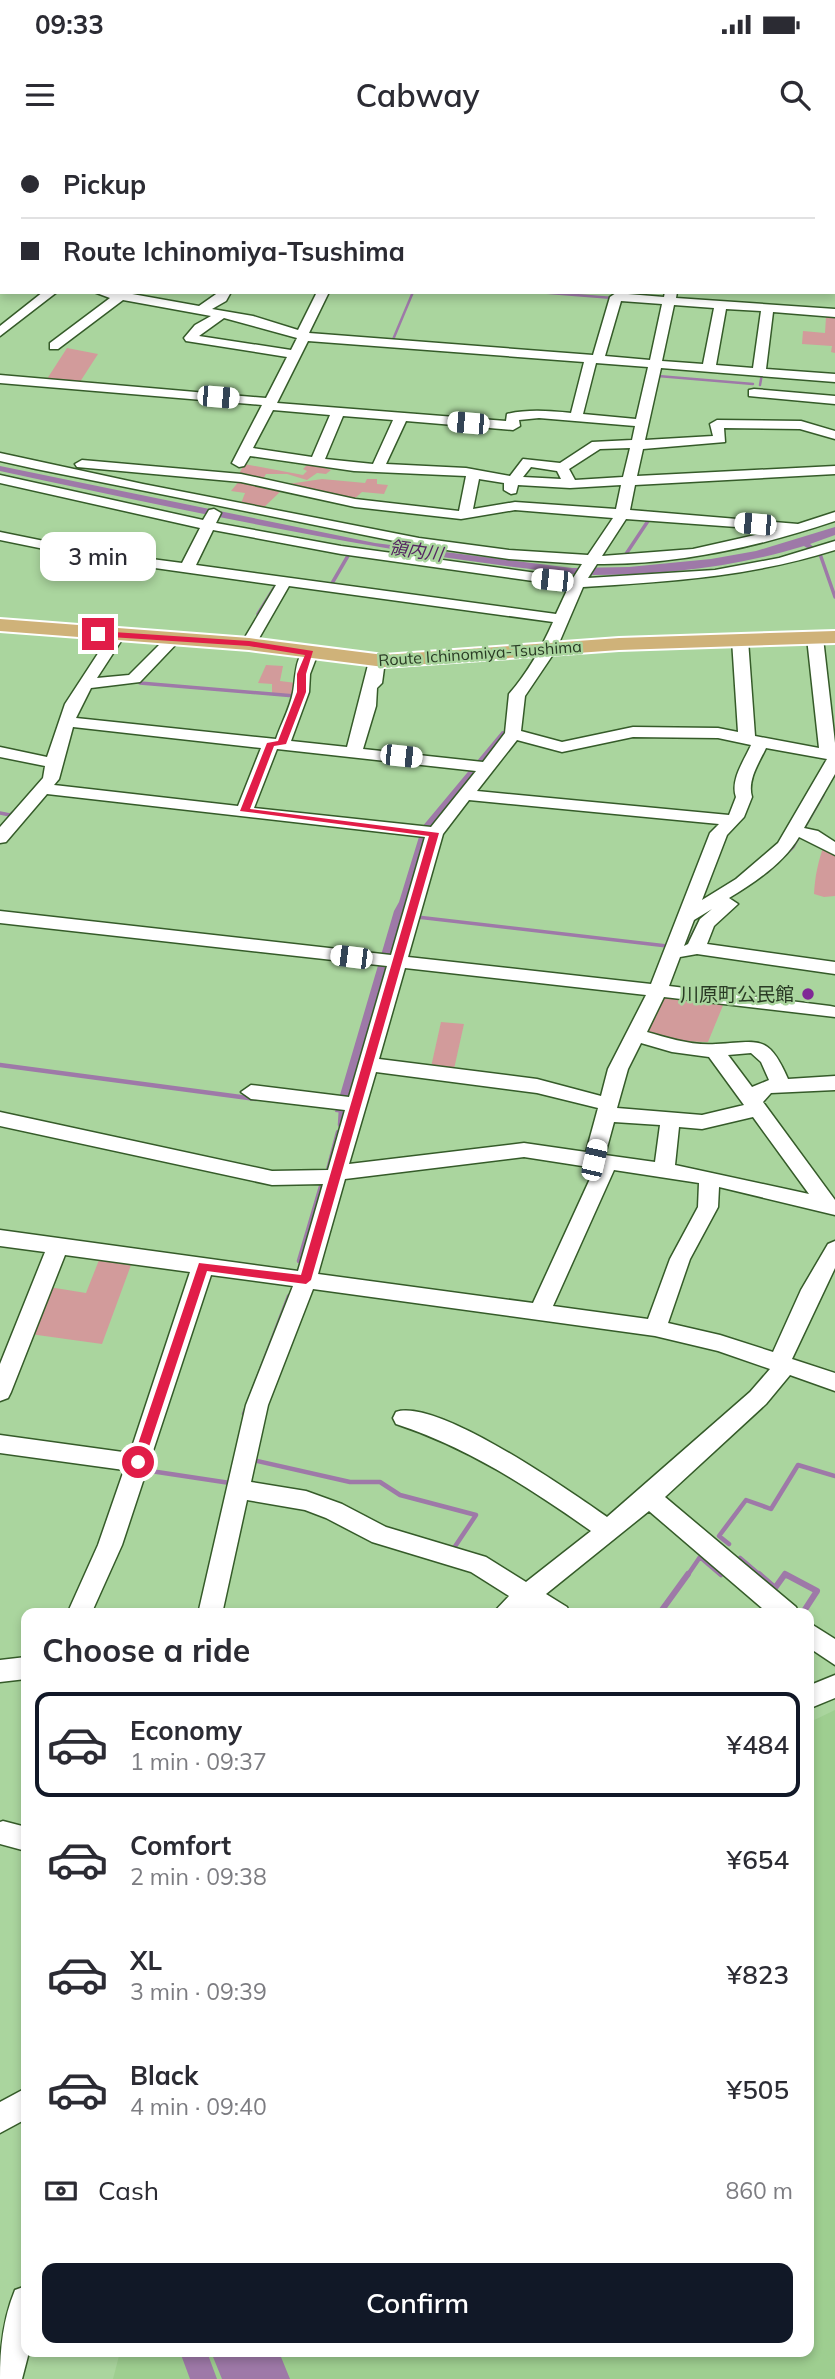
<!DOCTYPE html>
<html lang="en">
<head>
<meta charset="utf-8">
<style>
  body { margin:0; font-family:Mulish,"Noto Sans JP",sans-serif; background:#f2f2f3; color:#2b2b33; height:100vh; display:flex; flex-direction:column; font-size:26px; white-space:nowrap }
  * { box-sizing:border-box; margin:0 }
  p { font-size:23px; color:#7c7c81 }
  .icon { flex:none; width:38px; height:38px; fill:none; stroke:currentColor; stroke-width:2; stroke-linecap:round; stroke-linejoin:round }
  .map { position:relative; flex:1; overflow:hidden }
  .sheet { position:absolute; left:21px; top:1468px; width:793px; height:749px; display:flex; flex-direction:column; background:#fff; border-radius:14px; box-shadow:0 4px 10px #0003 }
  .sheet>* { flex:none }
  .hud { position:absolute; left:0px; top:0px; width:836px; height:154px; box-shadow:0 4px 10px #0003; display:grid; align-content:center; height:154px; padding:0 21px; background:#fff }
  .end { position:absolute; width:32px; height:32px; margin:-16px; border:9px solid #e11d48; background:#fff; box-shadow:0 0 0 4px #fff }
  .from { border-radius:50% }
  .bubble { position:absolute; height:49px; border-radius:14px; background:#fff; box-shadow:0 4px 10px #0003; font-size:23px; font-weight:600; line-height:49px; text-align:center }
  .car { position:absolute; width:21px; height:42px; margin:-21px -10px; border-radius:9px; box-shadow:0 0 5px 2px #0007; background:linear-gradient(#fff 24%,#345 0 40%,#fff 0 76%,#345 0 86%,#fff 0) }
  .hud b { display:flex; align-items:center; gap:24px; height:66px; font-size:26px }
  .hud b+b { border-top:2px solid #e1e1e2 }
  .hud i { width:18px; height:18px; background:#2b2b33 }
  ul { padding:0; list-style:none }
  li { display:flex; align-items:center; gap:21px; height:105px; margin:0 14px 10px; padding:0 7px; border:4px solid transparent; border-radius:14px }
  li div { flex:1 }
  li b { display:block; font-size:26px }
  li em { font-style:normal; font-weight:600 }
  li.selected { border-color:#111827 }
  li>.icon { width:63px; height:63px; stroke-width:1.5 }
  h2 { padding:0 21px; font-size:32px; line-height:84px }
  .pay { display:flex; align-items:center; gap:18px; height:77px; padding:0 21px; font-size:26px }
  .pay p { margin-inline-start:auto }
  .button { display:flex; gap:14px; margin-top:auto; padding:14px 21px }
  .button a { flex:1; height:80px; border-radius:14px; background:#111827; color:#fff; font-size:28px; font-weight:600; line-height:80px; text-align:center }
  .status { display:flex; justify-content:space-between; align-items:center; height:49px; padding:0 35px; background:#fff; direction:ltr }
  .status svg { height:19px; fill:currentColor }
  header { display:flex; justify-content:space-between; align-items:center; height:91px; padding:0 21px; background:#fff; font-size:32px; font-weight:600 }
  .map>svg:first-child { display:block }
</style>
</head>
<body>
<div class="status"><b>09:33</b><svg viewBox="0 0 49 12"><path d="M0 12V9h3v3zM5 12V6h3v6zM10 12V3h3v9zM15 12V0h3v12zM26 1h20v11H26zM47 4h2v5h-2z"/></svg></div>
<header><svg class="icon" aria-label="menu" viewBox="0 0 24 24"><path d="M4 6h16M4 12h16M4 18h16"/></svg>Cabway<svg class="icon" aria-label="search" viewBox="0 0 24 24"><circle cx="10" cy="10" r="6"/><path d="M15 15l6 6"/></svg></header>
<div class="map">
<svg width="835" height="2239" viewBox="0 0 835 2239">
  <rect width="100%" height="100%" fill="#aad59e"/>
  <path fill="#9ece90" d="M835 1570V2239H113L120 2212H808V1583Z"/>
  <path fill="#d29b9b" d="M826 177 835 178V213L831 212 832 206 802 204 803 191 825 193Z
    M67 208 98 214 78 245 45 242Z
    M309 323 331 330 326 334 317 333 307 340 287 334H266L263 339 239 334 244 324 303 335 307 331 303 329Z
    M322 339 365 343 367 339H377V344L388 345 384 354 362 352 353 360 304 351 307 348 288 344Z
    M240 340 281 351 261 370 240 366 245 353 231 351Z
    M266 525 283 526 280 541 296 543 294 555 272 554V544L258 543Z
    M824 705 835 713V756L824 757 814 754C815 736 818 722 824 705Z
    M665 856 724 863 708 902 674 901 648 892Z
    M441 882 464 884 454 929 431 927Z
    M99 1120 131 1125 102 1204 30 1194 49 1147 86 1153Z"/>
  <path fill="#9e79a8" d="M0 326 375 403 572 428 629 427 711 419 756 411 835 387V395L810 404 815 408 810 410 804 406C735 427 663 435 592 435L591 439H576L574 434C378 413 192 372 0 331Z
    M502 591 508 592 428 689 345 973 335 972 394 771 399 762 422 687Z
    M180 2212H207L217 2239H190Z
    M211 2212H279L290 2239H222Z"/>
  <g fill="none" stroke-linecap="round" stroke-linejoin="round">
    <path stroke="#9e79a8" stroke-width="2.5" d="M537 152 613 158
      M392 202 413 152
      M658 236 753 244
      M760 245 762 234"/>
    <path stroke="#9e79a8" stroke-width="3.5" d="M820 414 835 457
      M624 417 650 378
      M331 445 349 414
      M258 474 276 445 273 443
      M140 543 295 556
      M0 673 10 675 14 672
      M767 732 793 707 823 655
      M417 777 667 806
      M680 807 688 803 704 773"/>
    <path stroke="#9e79a8" stroke-width="4.5" d="M0 925 256 959
      M340 985 341 969
      M328 1030 338 992
      M299 1121 322 1043
      M244 1274 289 1156
      M253 1320 350 1342H380L400 1355 476 1375 454 1408
      M144 1330 230 1343
      M729 1404 719 1396 746 1360 771 1369 798 1325 835 1336
      M740 1418 761 1436
      M687 1436 700 1417 721 1435
      M784 1436H788"/>
    <path stroke="#9e79a8" stroke-width="6" d="M759 1434 775 1448 785 1434
      M785 1434 817 1451 804 1471
      M659 1474 688 1434"/>
    <defs>
      <path id="minor" d="M49 0H72L49 2Z
        M82 0H92V2H82Z
        M187 0H197L186 2Z
        M448 0H458V2H448Z
        M707 0H717V2H707Z
        M0 4H2V10H0Z
        M0 25H2V31H0Z
        M0 44H2V50H0Z
        M0 108H2V114H0Z
        M2 143V151L0 152V144Z
        M43 152H57L0 196V186Z
        M94 152H121L199 166 219 152H231L226 161 212 169 253 176 298 190 317 152H329L309 193 593 215 610 157 616 153 664 157 665 152H677L676 158 835 169V177L773 172 766 229 835 234V242L661 228 645 300 713 296 710 284 717 280 801 281 835 291V299L800 289 724 288 725 302 643 309 637 336 835 326V334L635 345 630 370 798 384 835 372V381C757 407 679 425 597 424L588 438 715 430 779 418 835 401V410C749 437 673 441 583 447L556 510 525 556 521 591 562 602 633 587 718 588 738 592 732 500 740 495 748 500 755 596 819 608 807 498 815 493 823 498 835 603V634L804 688 818 691 835 702V715L799 697C784 723 754 743 729 758L738 764 714 786 707 804 835 822V834L697 814 680 817 669 846 830 866 835 867V877L664 857 647 892C668 898 693 906 716 904 759 902 768 893 788 939L835 936V950L771 953 763 962 835 1060V1075L719 1047 718 1067 690 1119 668 1183 720 1195 773 1212 801 1150 828 1104 835 1101V1128L792 1219 835 1233V1251L790 1235 766 1264 665 1357 796 1467 799 1474H769L649 1371 546 1454 567 1467 570 1474H537L529 1468 522 1474H492L509 1456 471 1432 372 1402 326 1378 305 1370 247 1360 222 1474H198L246 1265 293 1146 211 1135 122 1405 91 1474H67L98 1405 124 1330 0 1313V1295L130 1313 190 1132 65 1115 11 1252 8 1258 0 1261V1224L45 1112 0 1106V1090L298 1131 323 1044 272 1045 0 986V972L272 1031 328 1030 345 970 251 959 241 952 251 945 349 957 387 826 0 783V771L391 815 425 697 47 654 6 702 0 703V687L43 638 45 626 0 617V607L47 617 65 564 112 492 117 490 125 495 97 538 129 535 168 496H178L181 499 140 542 91 548 76 578 276 599C281 584 290 568 293 552 296 539 294 512 310 508L318 513 310 534 309 552 291 601 347 607 369 521 377 516 385 521 382 543 377 548 376 566 363 609 483 622 505 593 509 554C528 532 541 509 553 482L289 446 254 507H244L241 504 276 445 98 420 0 400V392L98 412 182 423 200 388 0 343V335L203 380 209 370 214 369 221 373 216 383 341 406 573 438 582 424 509 419 419 406 36 329 0 321V313L143 344 419 398 509 410 588 415 613 378 515 370 461 379 355 367 241 342 77 327 75 324 82 320 241 334 355 359 459 371 466 336 354 331 250 316 244 326 239 327 232 323 262 265 0 243V235L266 258 287 217 186 201 184 198 195 185 211 176 123 160 58 209H50V203L110 158ZM621 161 662 164 650 220 605 216ZM674 165 714 168 703 224 662 221ZM726 169 761 171 753 228 716 225ZM224 178 297 198 291 210 199 196ZM308 201 584 222 571 273C549 271 529 269 507 274L506 281 277 263ZM596 223 648 227 636 279 583 274ZM273 270 330 275 312 317 253 308ZM343 276 393 280 373 324 325 319ZM539 278 635 286 632 300 592 302 560 323 523 319 510 336 466 328 386 324 406 281 513 290 520 286 519 280ZM630 308 623 337 575 340 569 329 600 309ZM531 327 557 331 561 339 523 337ZM479 339 504 343V350L511 354 516 353 518 345 570 348 621 345 616 369 515 362 473 369ZM626 379 777 390 693 409 602 416ZM213 390 341 414 569 446 556 474 196 425ZM73 587 261 608 238 666 54 645 59 639ZM633 597 718 598 751 605C744 621 730 640 736 657L729 675 477 651 517 600 562 612ZM766 608 827 619 778 703 736 739 702 760 727 695 744 677 752 657C747 640 759 623 766 608ZM277 609 476 631 431 687 254 668ZM469 660 719 684 710 693 651 844 408 817 443 694ZM712 769 700 779 688 804 684 806 694 780ZM405 828 646 855 608 929 601 956 537 939 379 919ZM641 903 672 912 709 917 744 965 702 975 617 968 628 929ZM751 913 761 922 769 940 752 947 728 915ZM376 932 537 953 598 968 586 1012 524 1003 349 1024ZM753 977 809 1054 675 1025 679 987 702 989ZM614 982 660 985 655 1022 605 1015ZM524 1017 595 1028 533 1163 318 1134 345 1039ZM614 1030 699 1043 698 1067 670 1119 648 1179 553 1166ZM313 1149 655 1196 718 1211 770 1229 750 1252 607 1377C571 1352 438 1258 396 1272L393 1278 396 1284C469 1308 528 1347 591 1391L526 1442 486 1417 386 1387 342 1364 306 1351 251 1342 268 1265Z
        M754 249 835 256V264L749 256V250Z
        M808 1482 835 1499V1525L808 1507Z
        M26 1517V1539L0 1542V1520Z
        M835 1535V1558L808 1569V1546Z
        M3 1681 26 1687V1711L0 1704V1682Z
        M26 1948V1979L0 1993V1962Z
        M26 2146 29 2212 22 2239H0C0 2208 3 2179 15 2150Z"/>
      <path id="major" d="M0 479 249 498 384 515 619 498 835 491V503L619 510 384 527 249 510 0 491Z"/>
    </defs>
    <use href="#minor" stroke="#355b29" stroke-width="3"/>
    <use href="#major" stroke="#fff" stroke-width="4"/>
    <use href="#minor" fill="#fff" fill-rule="evenodd"/>
    <use href="#major" fill="#cfb279" fill-rule="evenodd"/>
  </g>
  <path fill="#e11d48" d="M98 491 249 501 313 511 306 534V552L286 604 274 606 250 669 439 693 311 1140 306 1144 207 1131 144 1322 138 1327 132 1322 199 1123 301 1135 429 696 240 671 267 603 278 601 297 552V534L305 515 249 506 95 496Z"/>
  <circle fill="#802996" stroke="#aad59e" stroke-width="2.5" cx="808" cy="854" r="7"/>
  <g text-anchor="middle" stroke-width="5" stroke-linejoin="round" paint-order="stroke">
    <g font-size="16" fill="#293a24" stroke="#aad59e">
      <text transform="translate(480 513) rotate(-4)" y="6">Route Ichinomiya-Tsushima</text>
    </g>
    <g font-size="18" font-style="italic" fill="#552662" stroke="#aad59e">
      <text transform="translate(416 411) rotate(8)" y="6">領内川</text>
    </g>
    <g font-size="19" fill="#293a24" stroke="#aad59e" text-anchor="end">
      <text x="794" y="861">川原町公民館</text>
    </g>
  </g>
</svg>
<i class="end from" style="left:138px;top:1322px"></i>
<i class="end" style="left:98px;top:494px"></i>
<div class="bubble" style="left:40px;top:392px;width:116px">3 min</div>
<i class="car" style="left:218px;top:257px;rotate:95deg"></i>
<i class="car" style="left:468px;top:283px;rotate:275deg"></i>
<i class="car" style="left:755px;top:384px;rotate:275deg"></i>
<i class="car" style="left:552px;top:440px;rotate:276deg"></i>
<i class="car" style="left:401px;top:616px;rotate:96deg"></i>
<i class="car" style="left:351px;top:817px;rotate:277deg"></i>
<i class="car" style="left:594px;top:1020px;rotate:13deg"></i>
<div class="hud">
<b><i class="from"></i>Pickup</b>
<b><i></i>Route Ichinomiya-Tsushima</b>
</div>
<section class="sheet">
<h2>Choose a ride</h2>
<ul>
<li class="selected"><svg class="icon" aria-label="car" viewBox="0 0 24 24"><path d="M5 17H2v-5l4-1 3-4h7l3 4 3 1v5h-3M9 17h6M6 11h13"/><circle cx="7" cy="17" r="2"/><circle cx="17" cy="17" r="2"/></svg><div><b>Economy</b><p>1 min · 09:37</p></div><em>¥484</em></li>
<li><svg class="icon" aria-label="car" viewBox="0 0 24 24"><path d="M5 17H2v-5l4-1 3-4h7l3 4 3 1v5h-3M9 17h6M6 11h13"/><circle cx="7" cy="17" r="2"/><circle cx="17" cy="17" r="2"/></svg><div><b>Comfort</b><p>2 min · 09:38</p></div><em>¥654</em></li>
<li><svg class="icon" aria-label="car" viewBox="0 0 24 24"><path d="M5 17H2v-5l4-1 3-4h7l3 4 3 1v5h-3M9 17h6M6 11h13"/><circle cx="7" cy="17" r="2"/><circle cx="17" cy="17" r="2"/></svg><div><b>XL</b><p>3 min · 09:39</p></div><em>¥823</em></li>
<li><svg class="icon" aria-label="car" viewBox="0 0 24 24"><path d="M5 17H2v-5l4-1 3-4h7l3 4 3 1v5h-3M9 17h6M6 11h13"/><circle cx="7" cy="17" r="2"/><circle cx="17" cy="17" r="2"/></svg><div><b>Black</b><p>4 min · 09:40</p></div><em>¥505</em></li>
</ul>
<div class="pay"><svg class="icon" aria-label="cash" viewBox="0 0 24 24"><path d="M3 7h18v10H3z"/><circle cx="12" cy="12" r="2"/></svg>Cash<p>860 m</p></div>
<div class="button"><a>Confirm</a></div>
</section>
</div>
</body>
</html>
